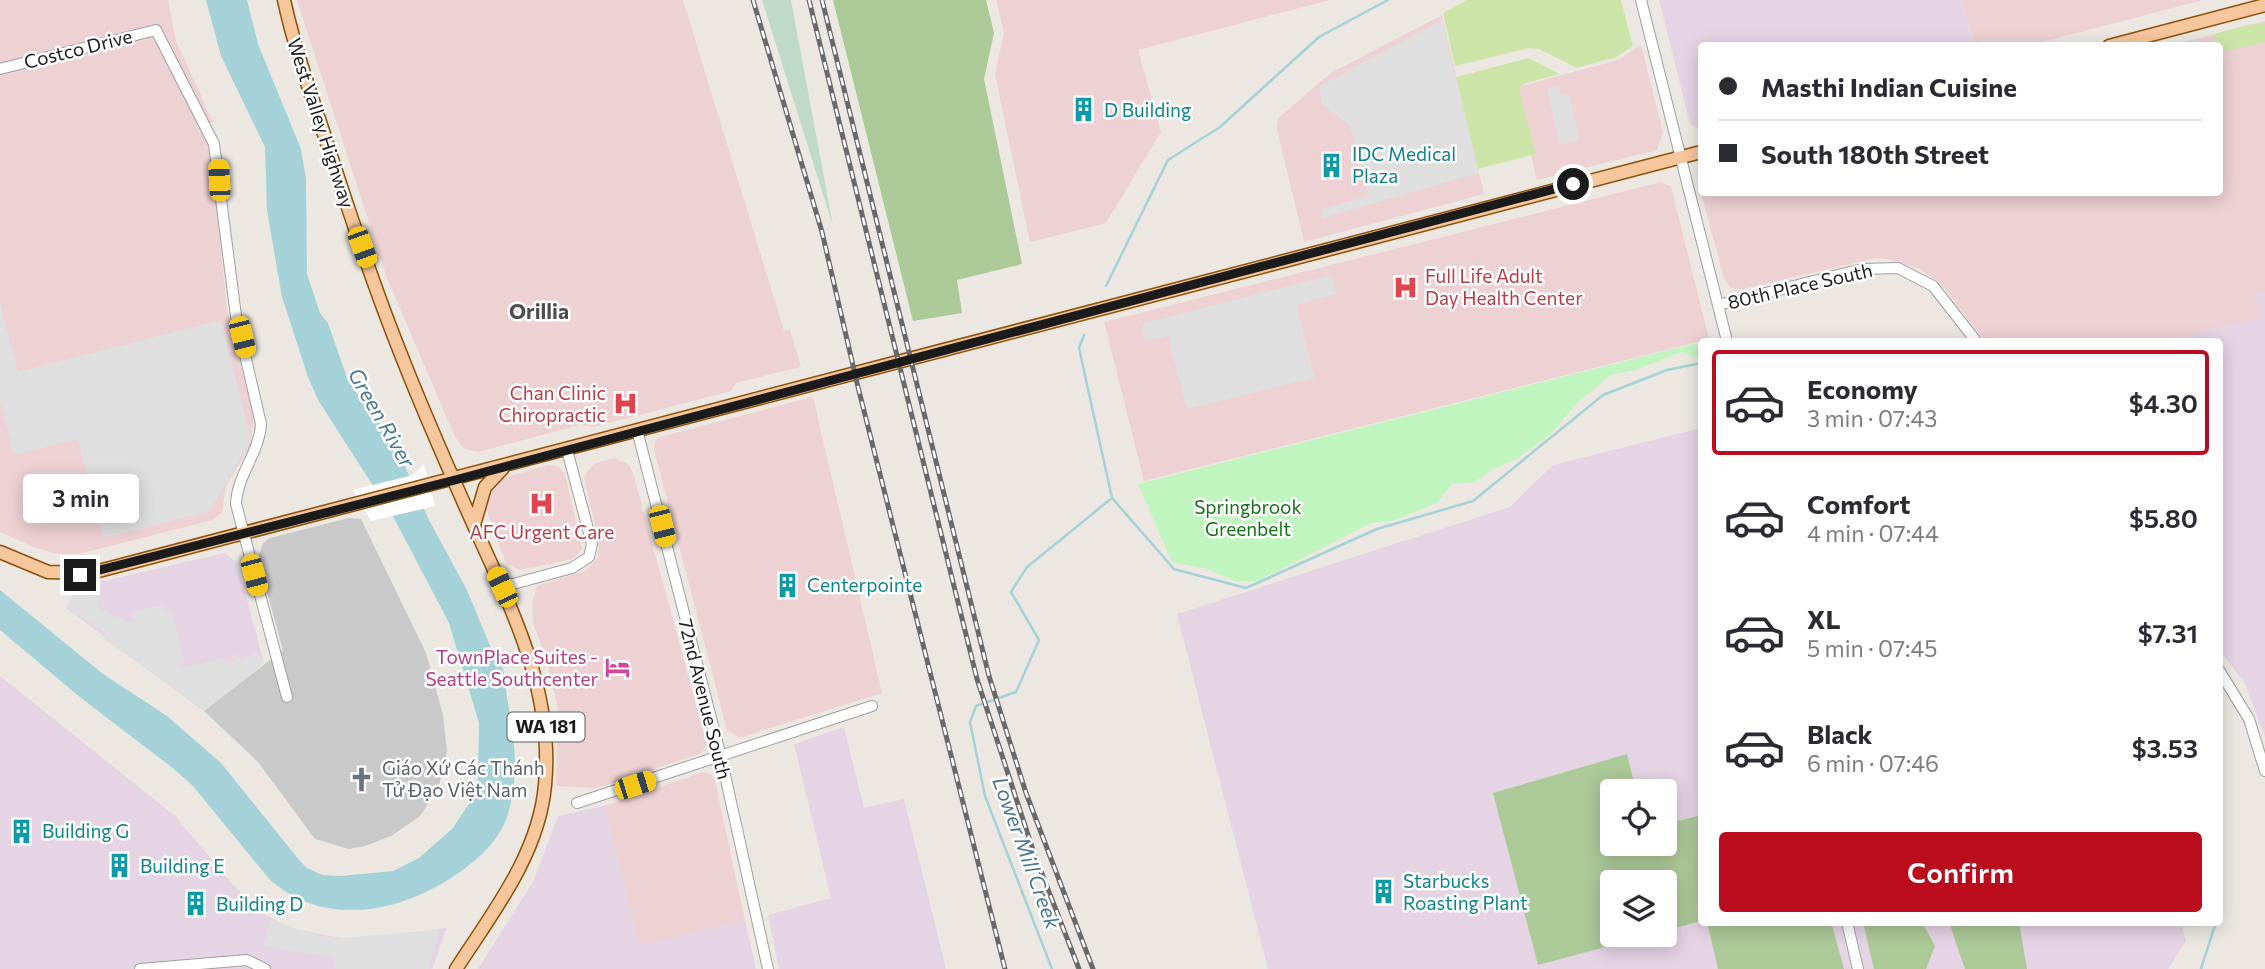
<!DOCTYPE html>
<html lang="en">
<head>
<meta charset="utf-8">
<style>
  body { margin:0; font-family:Commissioner,sans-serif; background:#f7f7f7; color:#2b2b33; height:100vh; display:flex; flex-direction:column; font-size:26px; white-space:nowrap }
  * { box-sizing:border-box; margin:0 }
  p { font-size:23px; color:#7c7c81 }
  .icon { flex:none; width:38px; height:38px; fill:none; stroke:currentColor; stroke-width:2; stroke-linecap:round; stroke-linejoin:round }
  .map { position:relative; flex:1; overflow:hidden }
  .drawer { position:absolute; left:1698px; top:338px; width:525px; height:588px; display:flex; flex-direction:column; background:#fff; border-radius:7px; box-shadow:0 4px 18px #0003 }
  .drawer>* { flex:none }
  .guide { position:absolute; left:1698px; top:42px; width:525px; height:154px; border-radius:7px; box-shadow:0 4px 18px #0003; display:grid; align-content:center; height:154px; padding:0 21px; background:#fff }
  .tools { position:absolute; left:1600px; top:779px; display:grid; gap:14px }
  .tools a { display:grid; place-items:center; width:77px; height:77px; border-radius:7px; background:#fff; box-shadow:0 4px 18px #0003; font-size:35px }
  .end { position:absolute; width:32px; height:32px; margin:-16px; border:9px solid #1b1b1b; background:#fff; box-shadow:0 0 0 4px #fff }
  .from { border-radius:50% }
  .bubble { position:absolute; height:49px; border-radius:7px; background:#fff; box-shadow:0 4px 18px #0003; font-size:23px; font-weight:600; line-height:49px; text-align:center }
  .car { position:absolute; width:21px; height:42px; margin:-21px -10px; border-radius:9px; box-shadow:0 0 5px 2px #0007; background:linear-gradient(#f5c518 24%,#345 0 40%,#f5c518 0 76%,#345 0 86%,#f5c518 0) }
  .guide b { display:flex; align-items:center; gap:24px; height:66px; font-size:26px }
  .guide b+b { border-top:2px solid #e1e1e2 }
  .guide i { width:18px; height:18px; background:#2b2b33 }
  ul { padding:12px 0 0; list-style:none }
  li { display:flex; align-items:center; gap:21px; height:105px; margin:0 14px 10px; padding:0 7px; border:4px solid transparent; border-radius:7px }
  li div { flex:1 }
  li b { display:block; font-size:26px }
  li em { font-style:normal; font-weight:600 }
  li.selected { border-color:#bb0c1e }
  li>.icon { width:63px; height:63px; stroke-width:1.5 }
  .action { display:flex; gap:14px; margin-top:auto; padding:14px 21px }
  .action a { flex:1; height:80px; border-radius:7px; background:#bb0c1e; color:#fff; font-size:28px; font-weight:600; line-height:80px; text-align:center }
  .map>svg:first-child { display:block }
</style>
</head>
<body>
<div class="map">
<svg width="2265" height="969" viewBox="0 0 2265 969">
  <rect width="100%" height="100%" fill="#ece8e1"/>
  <path fill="#edd1d3" d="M0 0H168L176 41 213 122 198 126 209 147 213 166 227 310 254 416 250 446 226 486 222 512 213 520 78 554H58L36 548 0 532Z
    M297 0H683L784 331 790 330 801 367 736 383 731 391 594 427 580 425 478 452 465 449 455 437 387 278Z
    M996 0H1330L1138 50 1161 132 1106 223 1030 242 995 74 1004 33Z
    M1962 0H2203L2027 46 1974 45Z
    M1442 15 1484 194 1304 242 1277 129 1278 118 1331 73Z
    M2265 21V291L2255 294 2262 317 2169 341H1985L1941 284 1920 269 1887 259 1876 258 1743 289 1730 288 1724 278 1701 193 2219 192V46L2173 45Z
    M1641 45 1663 132 1657 150 1537 180 1514 88 1618 60Z
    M1661 182 1671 186 1709 339 1144 481 1104 322Z
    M813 397 882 693 739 738 727 730 654 450 655 441 660 437Z
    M614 458 629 465 633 473 707 745 702 753 597 788 556 786 558 709 546 657 533 624 532 603 537 586 585 571 598 558 599 543 584 476 594 464Z
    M549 465 558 466 565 474 582 549 573 559 519 570 506 563 485 506 486 498 494 483 502 478Z
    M704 772 712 775 715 781 745 920 640 946 604 806Z"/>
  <path fill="#e5d4e4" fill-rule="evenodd" d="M1659 0H1962L1974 45 1701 46V130L1690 124Z
    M2265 291V737L2245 684 2219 649V341H2169L2261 317 2255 294Z
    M1701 428V922H2181L2186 941 2168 969H1268L1177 614 1510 507 1553 465ZM1612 791H1664V844H1612ZM1612 882H1664V934H1612Z
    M225 553 237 563 264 663 204 711 66 608 77 587Z
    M0 676 175 816 234 886 265 915 294 929 341 938H367L447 928 432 969H0Z
    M844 727 864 808 904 799 946 969H779L768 915 831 898 794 744Z
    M604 806 640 945 745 920 756 969H478L534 880 558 816Z"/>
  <path fill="#c9c9c9" d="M349 518 361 519 426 653 443 715 447 751 438 790 419 817 391 836 365 846 349 849 315 839 258 762 204 711 283 650 258 559 263 543 270 538Z"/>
  <path fill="#cde4a9" d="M1467 0H1621L1633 46 1616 57 1577 68 1539 49 1529 48 1455 66 1443 13Z
    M2251 24H2265V42L2219 53V46L2215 45 2214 34Z
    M1529 58 1559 74 1523 84 1519 90 1536 154 1478 169 1456 77Z"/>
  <path fill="#acc998" d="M833 0H986L994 33 984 79 1022 264 957 280 962 313 913 321Z
    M1627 754 1636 791H1612V844H1664V825L1701 815V921L1664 931V882H1612V934L1651 935 1538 965 1493 793Z
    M1707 922H1831L1844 969H1718Z
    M1863 922H1922L1935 946 1926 969H1874Z
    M1949 922H2019L2027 969H1965Z"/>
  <path fill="#bfdacb" d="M762 0H791L833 226Z"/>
  <path fill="#c1f5bf" d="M1701 342V359L1681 352 1638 369 1611 375 1578 402 1550 435 1516 459 1491 470 1475 482 1452 484 1437 503 1395 520 1371 523 1258 581H1236L1207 569 1172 562 1138 484Z"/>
  <path fill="#dfdfdf" d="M1442 20 1479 173 1323 218 1321 209 1369 196 1350 126 1321 103 1320 86Z
    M1559 86 1561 96 1569 94 1580 140 1560 145 1547 89Z
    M1331 275 1336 294 1296 305 1314 378 1187 409 1168 336 1145 341 1141 324Z
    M0 303 18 372 221 320 251 440 210 511 104 538 78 439 14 455 0 401Z
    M87 591 99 599 96 607 128 622 134 620 132 613 163 605 165 613 172 612 185 663 179 664 181 669 224 658 226 664 235 662 233 656 238 654 241 661 255 652 264 663 204 711 103 638 106 633 66 608 74 592 82 597Z
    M271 919 317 936 341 938 440 930 428 969H335L333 957 263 946Z"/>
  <path fill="#a4d2d8" d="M206 0H247L258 44 301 149 306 179 307 274 320 313 328 323 348 381 396 446 429 520 467 590 491 648C507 664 504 683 508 703 515 739 519 777 508 814 500 840 479 859 457 874 400 913 326 928 270 880L193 786 174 769 81 698 0 630V590L103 674 167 716 221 763 300 861 307 868 322 875 341 876 393 871 419 858 453 828 470 802 478 779 479 723 449 623 395 520 318 400 308 377 282 297 267 210 265 147 221 56Z"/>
  <path fill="#fff" d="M424 464 435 506 371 521 353 490 413 475Z"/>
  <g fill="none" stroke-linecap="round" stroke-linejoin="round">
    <path stroke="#a4d2d8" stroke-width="2.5" d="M1106 286 1168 160 1220 127 1319 37 1388 0
      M1084 335 1079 348 1112 498 1174 569 1246 588 1377 529 1473 501 1603 395 1667 370 1701 363
      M2219 835 2222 903 2219 912
      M1052 969 985 796 970 722 976 706 1016 692 1039 640 1011 592 1027 567 1112 498
      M2201 969 2216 922"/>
    <defs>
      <path id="minor" d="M1641 0 1727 341
        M0 69 156 30 214 144 236 316 261 424C259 454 237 475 236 504L287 697
        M1718 305 1862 269 1898 268 1933 286 1976 341
        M637 430 721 757 768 969
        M502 587 572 568 589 557 592 544 567 450
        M2219 670 2249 719 2265 771
        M577 803 872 706
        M1847 922 1858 969
        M140 969 247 960 265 969"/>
      <path id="major" d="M284 0C294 46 310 92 325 137 348 209 372 282 400 352 423 411 449 470 475 528 512 610 554 692 545 785 539 854 493 912 456 969
        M2109 46 2265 5
        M474 525 485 487 503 468
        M0 552 48 572 91 573 1701 152"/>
    </defs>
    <use href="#minor" stroke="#9f9f9f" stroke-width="12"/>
    <use href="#major" stroke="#8a5108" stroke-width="15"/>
    <use href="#minor" stroke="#fff" stroke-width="10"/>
    <use href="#major" stroke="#f6c69d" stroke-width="12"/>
    <defs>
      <path id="rail" d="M753 0 822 232 858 387 1005 969
        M809 0 977 679 1035 856 1079 969
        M822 0 989 676 1026 793 1093 969"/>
    </defs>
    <use href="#rail" stroke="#696969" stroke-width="5"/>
    <use href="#rail" stroke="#fff" stroke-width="2.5" stroke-dasharray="8" stroke-linecap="butt"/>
  </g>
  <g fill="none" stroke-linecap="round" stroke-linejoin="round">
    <path stroke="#1b1b1b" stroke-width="9" d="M80 575 455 480 1573 184"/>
  </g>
  <defs>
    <symbol id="building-bare" viewBox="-9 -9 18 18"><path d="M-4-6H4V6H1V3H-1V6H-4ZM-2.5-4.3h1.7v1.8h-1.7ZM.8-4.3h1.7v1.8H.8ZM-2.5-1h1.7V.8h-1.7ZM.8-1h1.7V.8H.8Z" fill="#0f9aa8" stroke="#fff" stroke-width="2.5" paint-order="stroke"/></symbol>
    <symbol id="hospital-bare" viewBox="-9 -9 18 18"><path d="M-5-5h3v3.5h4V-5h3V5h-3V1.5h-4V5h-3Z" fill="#e0444e" stroke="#fff" stroke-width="2.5" paint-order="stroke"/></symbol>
    <symbol id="hotel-bare" viewBox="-9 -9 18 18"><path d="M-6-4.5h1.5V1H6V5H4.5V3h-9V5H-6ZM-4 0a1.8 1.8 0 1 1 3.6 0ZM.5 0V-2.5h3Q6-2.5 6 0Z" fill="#d1479c" stroke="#fff" stroke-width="2.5" paint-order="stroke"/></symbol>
    <symbol id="church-bare" viewBox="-9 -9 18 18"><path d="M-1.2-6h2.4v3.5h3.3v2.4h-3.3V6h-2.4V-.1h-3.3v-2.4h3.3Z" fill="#6b7280" stroke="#fff" stroke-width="2.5" paint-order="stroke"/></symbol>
  </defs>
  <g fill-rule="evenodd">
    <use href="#building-bare" x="1066" y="92" width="35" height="35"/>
    <use href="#building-bare" x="1314" y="148" width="35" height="35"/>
    <use href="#hospital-bare" x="1388" y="270" width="35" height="35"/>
    <use href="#hospital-bare" x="608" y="386" width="35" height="35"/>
    <use href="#hospital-bare" x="524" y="486" width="35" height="35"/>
    <use href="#building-bare" x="770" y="568" width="35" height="35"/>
    <use href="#hotel-bare" x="600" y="650" width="35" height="35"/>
    <use href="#church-bare" x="344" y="762" width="35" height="35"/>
    <use href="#building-bare" x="4" y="814" width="35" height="35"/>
    <use href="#building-bare" x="102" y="848" width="35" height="35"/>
    <use href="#building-bare" x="1366" y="874" width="35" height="35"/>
    <use href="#building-bare" x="178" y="886" width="35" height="35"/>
  </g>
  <g text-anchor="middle" stroke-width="5" stroke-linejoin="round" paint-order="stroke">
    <rect fill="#fff" stroke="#5f5f5f" stroke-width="2" x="507.5" y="712.5" width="77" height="29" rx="5"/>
    <g font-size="18" font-weight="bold" fill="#1b1b1b">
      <text x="546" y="733">WA 181</text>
    </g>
    <g font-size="19" fill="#1b1b1b" stroke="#fff">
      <text transform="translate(78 49) rotate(-14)" y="7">Costco Drive</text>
      <text transform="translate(321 123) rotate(72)" y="7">West Valley Highway</text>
      <text transform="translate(1800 286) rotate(-13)" y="7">80th Place South</text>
      <text transform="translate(705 699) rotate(76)" y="7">72nd Avenue South</text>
    </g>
    <g font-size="19" fill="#0d838f" stroke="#fff" text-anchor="start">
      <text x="1104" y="117">D Building</text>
      <text x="1352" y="161">IDC Medical<tspan x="1352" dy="22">Plaza</tspan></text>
      <text x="807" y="592">Centerpointe</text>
      <text x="42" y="838">Building G</text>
      <text x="140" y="873">Building E</text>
      <text x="1403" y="888">Starbucks<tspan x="1403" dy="22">Roasting Plant</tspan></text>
      <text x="216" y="911">Building D</text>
    </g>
    <g font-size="19" fill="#be3a42" stroke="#fff" text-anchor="start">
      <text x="1425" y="283">Full Life Adult<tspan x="1425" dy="22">Day Health Center</tspan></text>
      <text x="606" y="400" text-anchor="end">Chan Clinic<tspan x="606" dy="22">Chiropractic</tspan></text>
      <text x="542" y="539" text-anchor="middle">AFC Urgent Care</text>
    </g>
    <g font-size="19" fill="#137211" stroke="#fff">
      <text x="1248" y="514">Springbrook<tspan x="1248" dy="22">Greenbelt</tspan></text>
    </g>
    <g font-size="19" fill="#b23c85" stroke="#fff" text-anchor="end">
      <text x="598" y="664">TownPlace Suites -<tspan x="598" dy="22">Seattle Southcenter</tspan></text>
    </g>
    <g font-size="19" fill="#5b616d" stroke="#fff" text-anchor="start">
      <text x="382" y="775">Giáo Xứ Các Thánh<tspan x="382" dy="22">Tử Đạo Việt Nam</tspan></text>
    </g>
    <g font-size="21" font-weight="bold" fill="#4e4e4e" stroke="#fff">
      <text x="539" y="319">Orillia</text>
    </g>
    <g font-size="21" font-style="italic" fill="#487895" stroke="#fff">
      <text transform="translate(381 418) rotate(60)" y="7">Green River</text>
      <text transform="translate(1026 853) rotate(70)" y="7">Lower Mill Creek</text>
    </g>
  </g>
</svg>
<div class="tools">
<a><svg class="icon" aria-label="locate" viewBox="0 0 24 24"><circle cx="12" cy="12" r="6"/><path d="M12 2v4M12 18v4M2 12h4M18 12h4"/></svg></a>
<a><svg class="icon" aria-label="layers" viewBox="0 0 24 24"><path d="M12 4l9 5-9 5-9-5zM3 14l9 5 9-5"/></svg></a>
</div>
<i class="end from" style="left:1573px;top:184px"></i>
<i class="end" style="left:80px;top:575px"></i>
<div class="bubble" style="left:23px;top:474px;width:116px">3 min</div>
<i class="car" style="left:219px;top:180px;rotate:357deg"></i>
<i class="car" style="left:362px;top:247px;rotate:160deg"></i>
<i class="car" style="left:242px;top:337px;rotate:166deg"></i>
<i class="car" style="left:662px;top:526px;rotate:166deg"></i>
<i class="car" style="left:254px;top:575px;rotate:165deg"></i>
<i class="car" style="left:502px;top:587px;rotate:335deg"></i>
<i class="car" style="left:635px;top:785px;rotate:72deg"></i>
<div class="guide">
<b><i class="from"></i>Masthi Indian Cuisine</b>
<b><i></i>South 180th Street</b>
</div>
<section class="drawer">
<ul>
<li class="selected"><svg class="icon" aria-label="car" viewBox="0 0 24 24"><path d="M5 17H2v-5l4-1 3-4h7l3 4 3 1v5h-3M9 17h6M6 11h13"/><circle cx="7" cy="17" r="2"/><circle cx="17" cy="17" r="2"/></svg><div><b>Economy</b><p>3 min · 07:43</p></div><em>$4.30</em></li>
<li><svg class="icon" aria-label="car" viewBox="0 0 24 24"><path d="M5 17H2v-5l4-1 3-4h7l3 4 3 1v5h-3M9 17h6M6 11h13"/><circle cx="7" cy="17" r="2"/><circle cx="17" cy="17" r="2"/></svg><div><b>Comfort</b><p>4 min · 07:44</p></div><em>$5.80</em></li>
<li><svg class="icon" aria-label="car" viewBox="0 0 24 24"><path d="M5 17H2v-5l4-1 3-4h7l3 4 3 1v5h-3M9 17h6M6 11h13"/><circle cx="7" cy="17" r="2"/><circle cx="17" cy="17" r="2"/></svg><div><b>XL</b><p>5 min · 07:45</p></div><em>$7.31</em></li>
<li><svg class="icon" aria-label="car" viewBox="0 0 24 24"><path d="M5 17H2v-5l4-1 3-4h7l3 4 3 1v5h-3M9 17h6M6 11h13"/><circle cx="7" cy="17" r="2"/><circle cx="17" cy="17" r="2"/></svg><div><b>Black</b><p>6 min · 07:46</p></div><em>$3.53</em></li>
</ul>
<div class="action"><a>Confirm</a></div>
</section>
</div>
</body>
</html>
